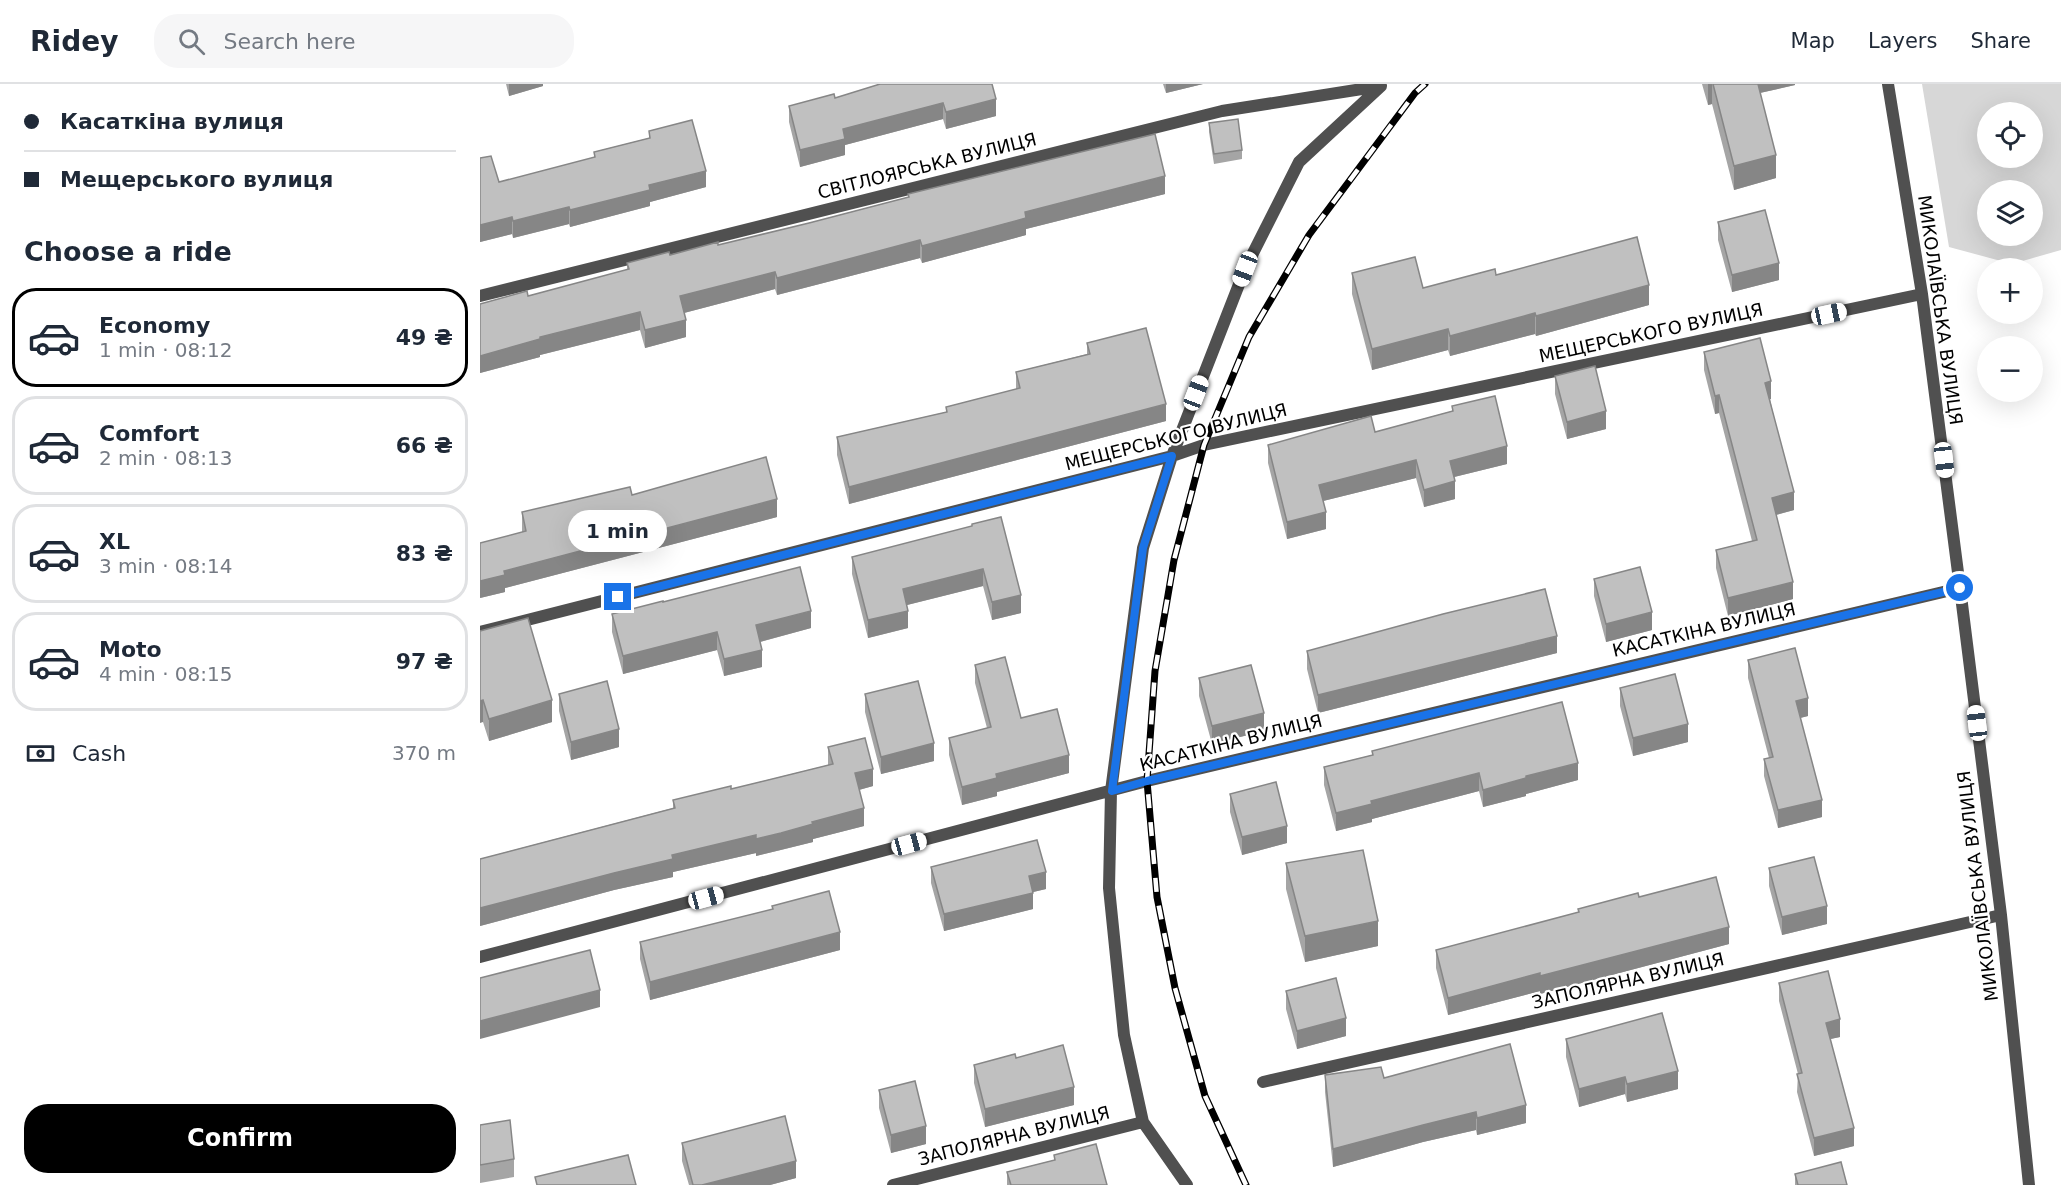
<!DOCTYPE html>
<html lang="en">
<head>
<meta charset="utf-8">
<style>
  body { margin:0; font-family:"DejaVu Sans",sans-serif; background:#f6f6f7; color:#1f2937; height:100vh; display:flex; flex-direction:column; font-size:22px; white-space:nowrap }
  * { box-sizing:border-box; margin:0 }
  p { font-size:20px; color:#747a83 }
  .icon { flex:none; width:33px; height:33px; fill:none; stroke:currentColor; stroke-width:2; stroke-linecap:round; stroke-linejoin:round }
  .map { position:relative; flex:1; overflow:hidden }
  .panel { display:flex; flex-direction:column; background:#fff; width:480px }
  .panel>* { flex:none }
  .banner { display:grid; align-content:center; height:132px; padding:0 24px; background:#fff }
  .controls { position:absolute; left:1497px; top:18px; display:grid; gap:12px }
  .controls a { display:grid; place-items:center; width:66px; height:66px; border-radius:50%; background:#fff; box-shadow:0 6px 24px #0002; font-size:30px }
  .end { position:absolute; width:27px; height:27px; margin:-14px; border:8px solid #1a73e8; background:#fff; box-shadow:0 0 0 3px #fff }
  .from { border-radius:50% }
  .bubble { position:absolute; height:42px; border-radius:21px; background:#fff; box-shadow:0 6px 24px #0002; font-size:20px; font-weight:700; line-height:42px; text-align:center }
  .car { position:absolute; width:18px; height:36px; margin:-18px -9px; border-radius:8px; box-shadow:0 0 4px 2px #0007; background:linear-gradient(#fff 24%,#345 0 40%,#fff 0 76%,#345 0 86%,#fff 0) }
  .banner b { display:flex; align-items:center; gap:21px; height:57px; font-size:22px }
  .banner b+b { border-top:2px solid #e0e1e3 }
  .banner i { width:15px; height:15px; background:#1f2937 }
  ul { padding:0; list-style:none }
  li { display:flex; align-items:center; gap:18px; height:99px; margin:0 12px 9px; padding:0 12px; border:3px solid #e0e1e3; border-radius:24px }
  li div { flex:1 }
  li b { display:block; font-size:22px }
  li em { font-style:normal; font-weight:700 }
  li.selected { border-color:#000 }
  li>.icon { width:54px; height:54px; stroke-width:1.5 }
  h2 { padding:0 24px; font-size:27px; line-height:72px }
  .pay { display:flex; align-items:center; gap:15px; height:66px; padding:0 24px; font-size:22px }
  .pay p { margin-inline-start:auto }
  .button { display:flex; gap:12px; margin-top:auto; padding:12px 24px }
  .button a { flex:1; height:69px; border-radius:24px; background:#000; color:#fff; font-size:24px; font-weight:700; line-height:69px; text-align:center }
  header { display:flex; align-items:center; gap:36px; box-sizing:border-box; height:84px; padding:0 30px; background:#fff; border-bottom:2px solid #e0e1e3 }
  header strong { font-size:28px }
  nav { display:flex; gap:33px; margin-inline-start:auto; font-size:21px }
  .search { width:420px; height:54px; background:#f6f6f7; display:flex; align-items:center; gap:15px; box-sizing:border-box; padding:0 21px; border-radius:24px; color:#747a83; font-size:22px }
  main { display:flex; flex:1; min-height:0 }
  .map>svg:first-child { display:block }
</style>
</head>
<body>
<header>
<strong>Ridey</strong>
<div class="search"><svg class="icon" aria-label="search" viewBox="0 0 24 24"><circle cx="10" cy="10" r="6"/><path d="M15 15l6 6"/></svg>Search here</div>
<nav><a>Map</a><a>Layers</a><a>Share</a></nav>
</header>
<main>
<section class="panel">
<div class="banner">
<b><i class="from"></i>Касаткіна вулиця</b>
<b><i></i>Мещерського вулиця</b>
</div>
<h2>Choose a ride</h2>
<ul>
<li class="selected"><svg class="icon" aria-label="car" viewBox="0 0 24 24"><path d="M5 17H2v-5l4-1 3-4h7l3 4 3 1v5h-3M9 17h6M6 11h13"/><circle cx="7" cy="17" r="2"/><circle cx="17" cy="17" r="2"/></svg><div><b>Economy</b><p>1 min · 08:12</p></div><em>49 ₴</em></li>
<li><svg class="icon" aria-label="car" viewBox="0 0 24 24"><path d="M5 17H2v-5l4-1 3-4h7l3 4 3 1v5h-3M9 17h6M6 11h13"/><circle cx="7" cy="17" r="2"/><circle cx="17" cy="17" r="2"/></svg><div><b>Comfort</b><p>2 min · 08:13</p></div><em>66 ₴</em></li>
<li><svg class="icon" aria-label="car" viewBox="0 0 24 24"><path d="M5 17H2v-5l4-1 3-4h7l3 4 3 1v5h-3M9 17h6M6 11h13"/><circle cx="7" cy="17" r="2"/><circle cx="17" cy="17" r="2"/></svg><div><b>XL</b><p>3 min · 08:14</p></div><em>83 ₴</em></li>
<li><svg class="icon" aria-label="car" viewBox="0 0 24 24"><path d="M5 17H2v-5l4-1 3-4h7l3 4 3 1v5h-3M9 17h6M6 11h13"/><circle cx="7" cy="17" r="2"/><circle cx="17" cy="17" r="2"/></svg><div><b>Moto</b><p>4 min · 08:15</p></div><em>97 ₴</em></li>
</ul>
<div class="pay"><svg class="icon" aria-label="cash" viewBox="0 0 24 24"><path d="M3 7h18v10H3z"/><circle cx="12" cy="12" r="2"/></svg>Cash<p>370 m</p></div>
<div class="button"><a>Confirm</a></div>
</section>
<div class="map">
<svg width="1581" height="1101" viewBox="0 0 1581 1101">
  <rect width="100%" height="100%" fill="#fff"/>
  <path fill="#d7d7d7" fill-rule="evenodd" d="M1442 0H1581V166L1532 180 1469 163ZM1508 28H1552V74H1508ZM1508 106H1552V152H1508Z"/>
  <g fill="none" stroke-linecap="round" stroke-linejoin="round">
    <path stroke="#505050" stroke-width="12" d="M1408 0 1442 210 1480 504 1521 831 1549 1101
      M0 212 742 27 901 2
      M0 548 692 372 724 361 1442 210
      M0 873 667 697 1480 504
      M783 998 1521 831
      M413 1101 663 1038
      M707 1101 663 1038 644 951 629 804 631 707 663 464 692 372 765 185 819 78 901 2"/>
    <defs>
      <path id="rail" d="M766 1101 725 1012 695 904 677 813 667 697 675 587 694 476 724 361 769 253 829 151 935 9 945 0"/>
    </defs>
    <use href="#rail" stroke="#000" stroke-width="7"/>
    <use href="#rail" stroke="#fff" stroke-width="4.5" stroke-dasharray="14" stroke-linecap="butt"/>
  </g>
  <path fill="#a5a5a5" d="M26 0H63V2L29 12Z
    M400 0 516 32 466 45 463 35 365 61V71L320 83 309 38V22L355 14Z
    M683 0H723L686 9Z
    M1222 0H1315V1L1280 9 1296 94 1254 106 1232 20 1228 21Z
    M729 39 762 66V75L734 80 729 48Z
    M169 47 226 103 170 118V122L90 143 89 140 33 154 32 150 0 158V74L19 98 114 74V68L169 54Z
    M428 110H685L546 145V151L442 179 440 174 297 211 295 205 204 229 206 253 165 264 160 246 60 271V273L0 289V220L48 212 147 186V179L238 161 329 139 428 113Z
    M1238 138 1299 196 1252 208 1238 156Z
    M872 189 943 204 1016 191 1169 221 1056 252 1055 250 970 272 968 266 892 286 872 210Z
    M607 259 686 337 369 420 357 371V353L466 328V323L536 305V288L607 270Z
    M1224 268 1291 315H1290L1314 426 1296 431 1313 515 1248 532 1236 484V466L1272 457 1239 329 1235 330 1224 286Z
    M1075 292 1126 345 1087 355 1075 310Z
    M972 322 1027 380 974 393 975 415 944 423 936 394 843 417 846 445 807 455 788 379V361L895 348 972 327Z
    M152 411 297 433 25 504V508L0 514 42 448V428Z
    M492 440 541 529 512 536 503 502 427 521 428 544 388 554 372 490V473L492 443Z
    M1114 495 1172 546 1126 558 1114 512Z
    M183 518 331 544 280 558 282 583 244 592 237 566 143 590 132 548V530Z
    M0 547 72 638 9 657 3 638Z
    M827 567 1077 569 838 629 827 585Z
    M1268 576 1328 632 1320 634 1342 733 1298 744 1284 692V675L1289 674 1268 594Z
    M495 581 541 634 589 689 517 708V712L482 721 469 671V654L507 644 495 599Z
    M719 594 784 647 732 660 719 612Z
    M1140 604 1208 658 1153 672 1140 622Z
    M79 610 139 663 91 676 79 627Z
    M385 610 454 677 401 690 385 628Z
    M348 663 393 702 379 706 384 742 333 755V758L301 766 276 772V769L193 788V793L134 806 0 842V775L193 724V716L251 705 348 681Z
    M892 667 1098 696 1046 710V712L1003 723 999 707 892 735V738L856 747 844 701V683L892 671Z
    M750 710 807 759 762 771 750 728Z
    M806 779 898 862 825 878 806 805Z
    M451 783 566 805 553 808V825L464 847 451 799Z
    M1289 784 1347 840 1302 851 1289 802Z
    M1159 813 1249 860 1060 910V907L968 931 956 884V866L1098 829V825Z
    M292 822 360 866 170 916 160 875V858L292 826Z
    M1299 899 1360 953 1350 955 1374 1062 1334 1072 1317 1008 1318 990 1299 917Z
    M806 907 866 952 817 965 806 925Z
    M1086 955 1198 1005 1147 1018 1145 1010 1099 1023 1086 973Z
    M536 974 594 1021 505 1043 494 999V981Z
    M845 991 904 994 1046 1039 997 1051 996 1046 943 1058 853 1083 845 1008Z
    M399 1006 446 1060 411 1069 399 1024Z
    M0 1041 34 1075V1093L0 1099Z
    M202 1059 316 1094 290 1101H209L202 1077Z
    M574 1071 627 1101H527V1088L574 1076Z
    M1315 1090 1367 1101H1315Z"/>
  <path fill="#868686" d="M29 0H63V2L29 12Z
    M686 0H723L686 9Z
    M1228 0H1232V20L1228 21Z
    M1275 0H1315V1L1275 10Z
    M516 15V32L466 45V28Z
    M463 19V35L365 61V71L320 83V66L363 45Z
    M1296 71V94L1254 106V82Z
    M226 87V103L170 118V122L90 143V126L169 101Z
    M685 92V110L546 145V151L442 179V162L545 128Z
    M89 123V140L33 154V137Z
    M32 133V150L0 158V141Z
    M440 156V174L297 211V194Z
    M1299 179V196L1252 208V191Z
    M295 188V205L200 230V212Z
    M1169 201V221L1056 252V232Z
    M160 228V246L60 271V273L0 289V272L60 253Z
    M1055 229V250L970 272V252Z
    M206 236V253L165 264V246Z
    M968 245V266L892 286V265Z
    M1291 297V315L1285 317V299Z
    M1239 311V329L1235 330V312Z
    M686 320V337L369 420V403Z
    M1126 327V345L1087 355V338Z
    M1027 362V380L970 394V377Z
    M936 376V394L839 418V401Z
    M975 397V415L944 423V406Z
    M1314 408V426L1292 432V414Z
    M297 415V433L25 504V508L0 514V497L24 487Z
    M846 428V445L807 455V438Z
    M503 485V502L423 522V505Z
    M1313 498V515L1248 532V514Z
    M541 511V529L512 536V518Z
    M331 527V544L276 559V541Z
    M428 527V544L388 554V536Z
    M1172 528V546L1126 558V540Z
    M237 548V566L143 590V572Z
    M1077 552V569L838 629V611Z
    M282 566V583L244 592V575Z
    M1328 614V632L1316 635V617Z
    M3 616V638L0 639V617Z
    M72 616V638L9 657V635Z
    M784 629V647L732 660V642Z
    M1208 640V658L1153 672V654Z
    M139 645V663L91 676V658Z
    M454 659V677L401 690V673Z
    M589 671V689L517 708V712L482 721V703L516 690Z
    M1098 679V696L1046 710V712L1003 723V706L1046 692Z
    M393 685V702L375 707V689Z
    M999 689V707L892 735V738L856 747V729L891 717Z
    M1342 716V733L1298 744V726Z
    M384 724V742L333 755V758L276 772V755L332 738Z
    M807 742V759L762 771V753Z
    M276 751V769L193 788V793L134 806 0 842V824L192 771Z
    M566 788V805L549 809V792Z
    M553 809V825L464 847V830Z
    M1347 822V840L1302 851V833Z
    M898 837V862L825 878V852Z
    M1249 843V860L1060 910V892Z
    M360 848V866L170 916V898Z
    M1060 889V907L968 931V914Z
    M120 906V923L0 955V937Z
    M866 934V952L817 965V947Z
    M1360 935V953L1346 956V939Z
    M1198 987V1005L1147 1018V1000Z
    M1145 993V1010L1099 1023V1005Z
    M594 1003V1021L505 1043V1025Z
    M1046 1021V1039L997 1051V1034Z
    M996 1028V1046L943 1058 853 1083V1065L943 1041Z
    M446 1042V1060L411 1069V1051Z
    M1374 1044V1062L1334 1072V1054Z
    M316 1077V1094L290 1101H222Z"/>
  <path fill="#c0c0c0" stroke="#868686" stroke-width="1.5" d="M400 0H512L516 15 466 28 463 19 363 45 365 55 320 66 309 22 354 10 355 14Z
    M1233 0H1278L1296 71 1254 82Z
    M758 35 762 66 734 70 729 39Z
    M212 36 226 87 169 101 170 106 90 126 89 123 33 137 32 133 0 141V74L11 72 19 98 115 73 114 68 170 54 169 47Z
    M675 50 685 92 545 128 546 134 442 162 440 156 297 194 295 188 200 212 206 236 165 246 160 228 60 253V255L0 272V220L47 207 48 212 149 185 147 179 189 168 190 171 238 158V161L329 139 429 113 428 110Z
    M1285 126 1299 179 1252 191 1238 138Z
    M1157 153 1169 201 1056 232 1055 229 970 252 968 245 892 265 872 189 935 173 943 204 1015 185 1016 191Z
    M666 244 686 320 369 403 357 353 467 328 466 323 540 304 536 288 610 270 607 259Z
    M1280 254 1291 297 1285 299 1314 408 1292 414 1313 498 1248 514 1236 466 1277 456 1239 311 1235 312 1224 268Z
    M1115 282 1126 327 1087 338 1075 292Z
    M1015 312 1027 362 970 377 975 397 944 406 936 376 839 401 846 428 807 438 788 361 891 332 895 348 973 327 972 322Z
    M286 373 297 415 24 487 25 491 0 497V459L46 447 42 428 150 403 152 411Z
    M521 433 541 511 512 518 503 485 423 505 428 527 388 536 372 473 492 442V440Z
    M320 483 331 527 276 541 282 566 244 575 237 548 143 572 132 530 183 517V518Z
    M1160 483 1172 528 1126 540 1114 495Z
    M1065 505 1077 552 838 611 827 567 963 530Z
    M48 534 72 616 9 635 3 616 0 617V547Z
    M1315 564 1328 614 1316 617 1342 716 1298 726 1284 675 1293 673 1268 576Z
    M525 573 541 634 577 625 589 671 516 690 517 694 482 703 469 654 511 643 495 581Z
    M771 581 784 629 732 642 719 594Z
    M1195 590 1208 640 1153 654 1140 604Z
    M127 597 139 645 91 658 79 610Z
    M438 597 454 659 401 673 385 610Z
    M1082 618 1098 679 1046 692V694L1003 706 999 689 891 717 892 720 856 729 844 683 893 671 892 667Z
    M385 654 393 685 375 689 384 724 332 738 333 740 301 749 276 755V751L192 771 193 775 134 789 0 824V775L195 724 193 716 251 702V705L353 680 348 663Z
    M796 698 807 742 762 753 750 710Z
    M557 756 566 788 549 792 553 809 464 830 451 783Z
    M883 766 898 837 825 852 806 779Z
    M1334 773 1347 822 1302 833 1289 784Z
    M1236 793 1249 843 1060 892V889L968 914 956 866 1099 828 1098 825 1158 809 1159 813Z
    M349 807 360 848 170 898 160 858 293 825 292 822Z
    M110 866 120 906 0 937V894Z
    M1348 887 1360 935 1346 939 1374 1044 1334 1054 1317 990 1322 989 1299 899Z
    M856 894 866 934 817 947 806 907Z
    M1182 929 1198 987 1147 1000 1145 993 1099 1005 1086 955Z
    M1030 960 1046 1021 997 1034 996 1028 943 1041 853 1065 845 991 901 983 904 994Z
    M583 961 594 1003 505 1025 494 981 535 970 536 974Z
    M435 997 446 1042 411 1051 399 1006Z
    M305 1032 316 1077 222 1101H213L202 1059Z
    M30 1036 34 1075 0 1081V1041Z
    M616 1060 627 1101H531L527 1088 575 1076 574 1071Z
    M148 1071 156 1101H57L55 1093Z
    M1361 1078 1367 1101H1318L1315 1090Z"/>
  <g fill="none" stroke-linecap="round" stroke-linejoin="round">
    <path stroke="#1a73e8" stroke-width="8" d="M138 513 692 372 663 464 632 707 667 697 1480 504"/>
  </g>
  <g text-anchor="middle" stroke-width="4.5" stroke-linejoin="round" paint-order="stroke">
    <g font-size="18" fill="#000" stroke="#fff">
      <text transform="translate(447 82) rotate(-14)" y="6">СВІТЛОЯРСЬКА ВУЛИЦЯ</text>
      <text transform="translate(1460 226) rotate(82)" y="6">МИКОЛАЇВСЬКА ВУЛИЦЯ</text>
      <text transform="translate(1171 249) rotate(-12)" y="6">МЕЩЕРСЬКОГО ВУЛИЦЯ</text>
      <text transform="translate(696 353) rotate(-14)" y="6">МЕЩЕРСЬКОГО ВУЛИЦЯ</text>
      <text transform="translate(1224 546) rotate(-13)" y="6">КАСАТКІНА ВУЛИЦЯ</text>
      <text transform="translate(751 659) rotate(-14)" y="6">КАСАТКІНА ВУЛИЦЯ</text>
      <text transform="translate(1498 802) rotate(-97)" y="6">МИКОЛАЇВСЬКА ВУЛИЦЯ</text>
      <text transform="translate(1148 897) rotate(-13)" y="6">ЗАПОЛЯРНА ВУЛИЦЯ</text>
      <text transform="translate(534 1052) rotate(-14)" y="6">ЗАПОЛЯРНА ВУЛИЦЯ</text>
    </g>
  </g>
</svg>
<div class="controls">
<a><svg class="icon" aria-label="locate" viewBox="0 0 24 24"><circle cx="12" cy="12" r="6"/><path d="M12 2v4M12 18v4M2 12h4M18 12h4"/></svg></a>
<a><svg class="icon" aria-label="layers" viewBox="0 0 24 24"><path d="M12 4l9 5-9 5-9-5zM3 14l9 5 9-5"/></svg></a>
<a>+</a>
<a>−</a>
</div>
<i class="end from" style="left:1480px;top:504px"></i>
<i class="end" style="left:138px;top:513px"></i>
<div class="bubble" style="left:88px;top:426px;width:99px">1 min</div>
<i class="car" style="left:765px;top:185px;rotate:201deg"></i>
<i class="car" style="left:1349px;top:230px;rotate:78deg"></i>
<i class="car" style="left:716px;top:309px;rotate:21deg"></i>
<i class="car" style="left:1464px;top:376px;rotate:173deg"></i>
<i class="car" style="left:1497px;top:639px;rotate:353deg"></i>
<i class="car" style="left:429px;top:760px;rotate:75deg"></i>
<i class="car" style="left:226px;top:814px;rotate:75deg"></i>
</div>
</main>
</body>
</html>
